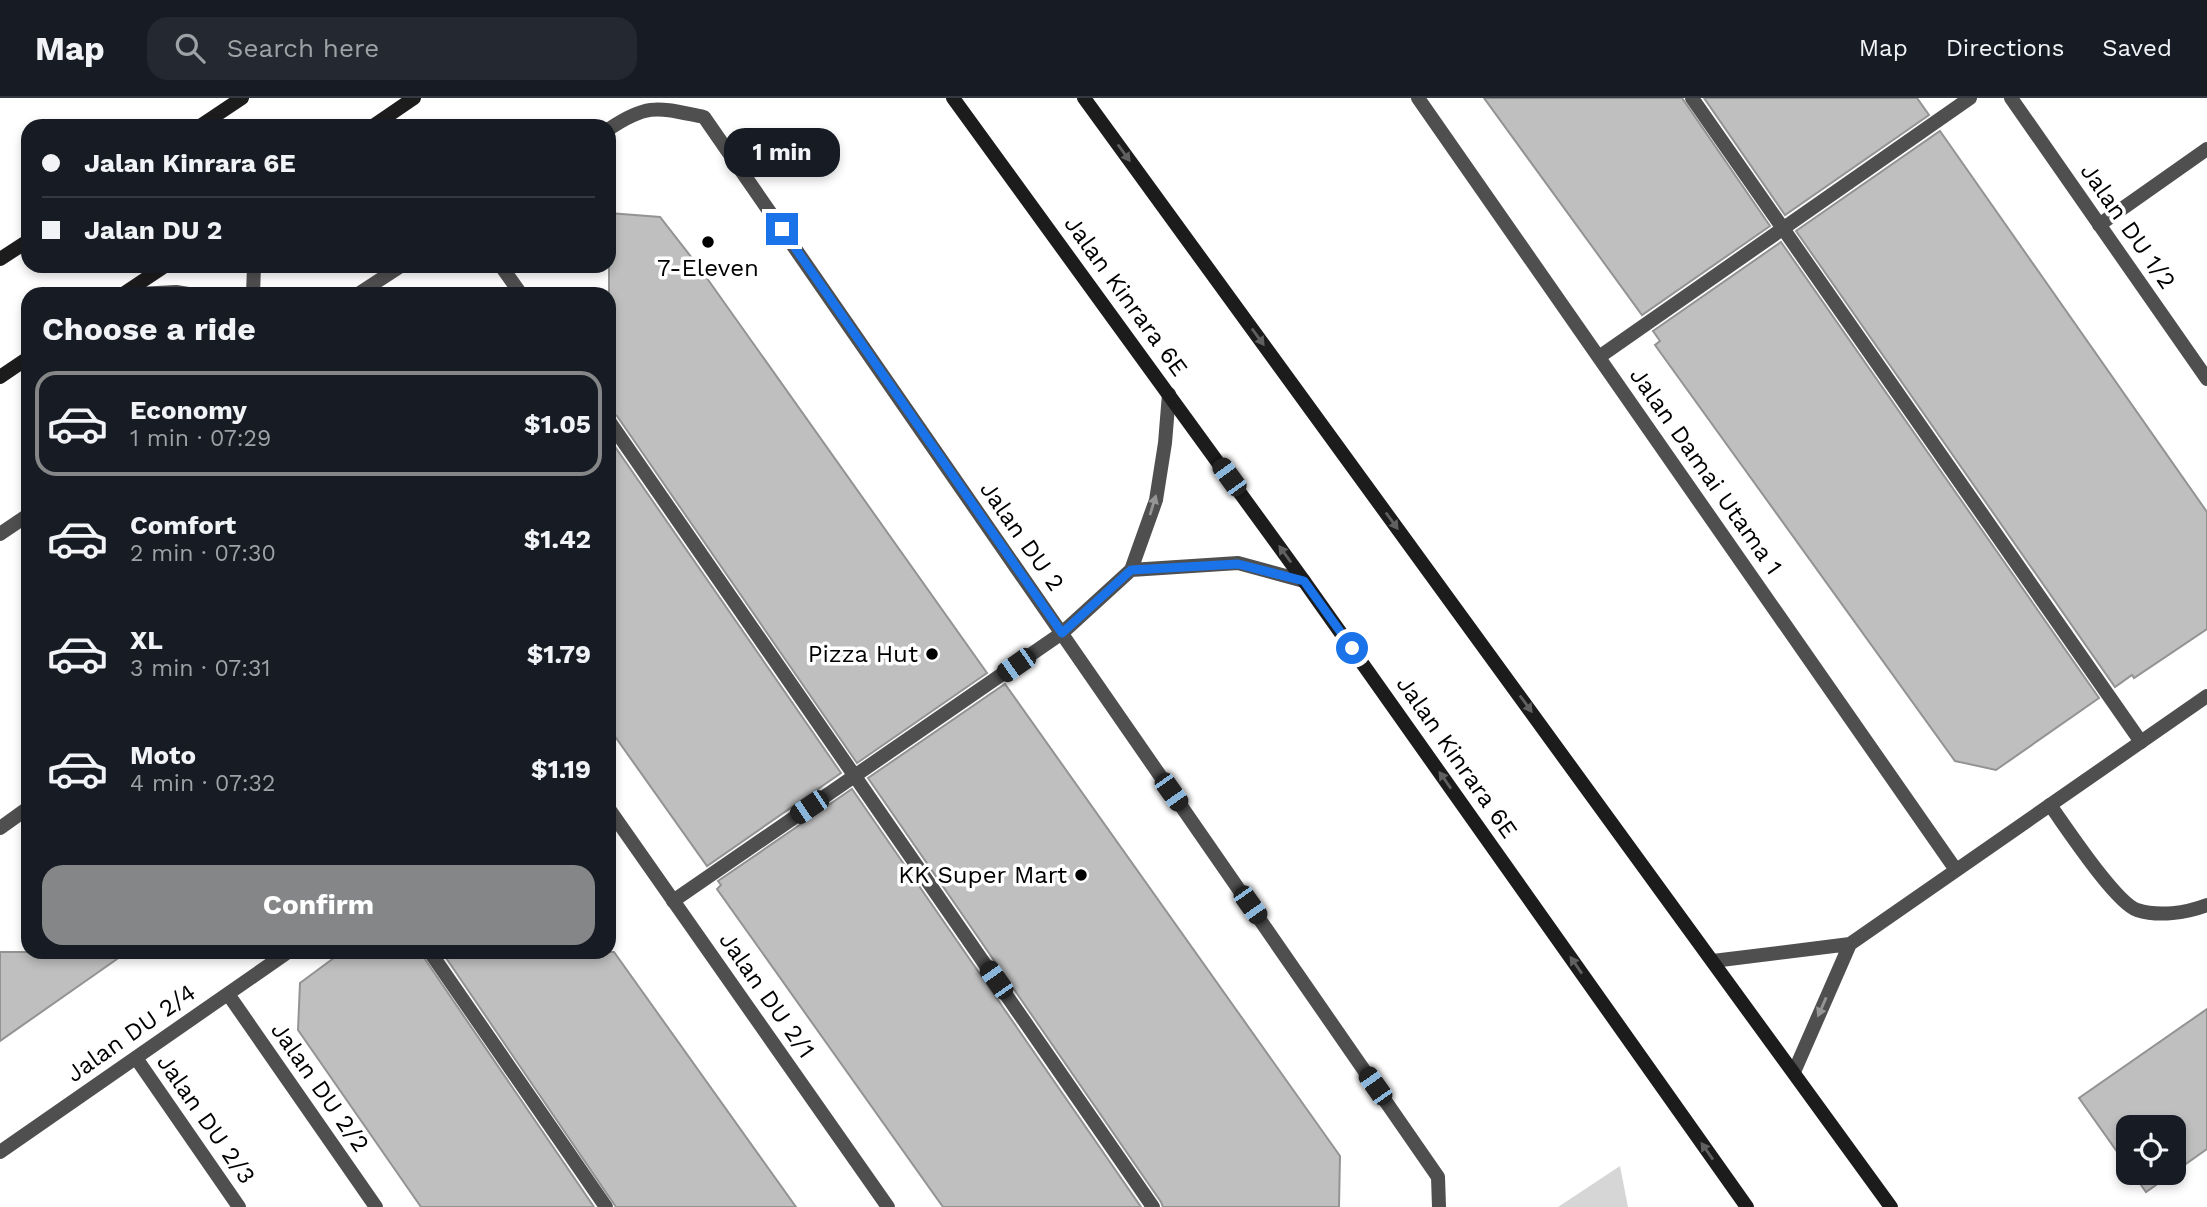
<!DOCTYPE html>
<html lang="en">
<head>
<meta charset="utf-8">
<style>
  body { margin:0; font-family:"Work Sans",sans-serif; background:#242831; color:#f1f3f6; height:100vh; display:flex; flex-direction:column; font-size:26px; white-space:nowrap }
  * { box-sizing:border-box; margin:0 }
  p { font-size:23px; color:#9ea1a6 }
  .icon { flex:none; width:38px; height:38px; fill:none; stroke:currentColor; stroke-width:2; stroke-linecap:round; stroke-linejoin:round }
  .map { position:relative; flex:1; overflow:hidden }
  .side { position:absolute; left:21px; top:189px; width:595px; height:672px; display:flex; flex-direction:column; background:#171b24; border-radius:21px; box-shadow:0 4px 10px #0003 }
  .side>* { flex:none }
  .top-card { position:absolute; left:21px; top:21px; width:595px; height:154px; border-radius:21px; box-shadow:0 4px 10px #0003; display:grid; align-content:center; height:154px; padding:0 21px; background:#171b24 }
  .controls { position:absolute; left:2116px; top:1017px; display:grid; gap:14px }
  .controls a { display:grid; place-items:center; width:70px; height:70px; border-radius:14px; background:#171b24; box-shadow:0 4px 10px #0003; font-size:35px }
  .end { position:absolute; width:32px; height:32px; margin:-16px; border:9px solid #1a73e8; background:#fff; box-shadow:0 0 0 4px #fff }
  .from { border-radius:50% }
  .bubble { position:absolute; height:49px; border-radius:21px; background:#171b24; box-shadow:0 4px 10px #0003; font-size:23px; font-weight:700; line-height:49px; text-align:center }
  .car { position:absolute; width:21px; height:42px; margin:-21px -10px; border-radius:9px; box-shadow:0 0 5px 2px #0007; background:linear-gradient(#222 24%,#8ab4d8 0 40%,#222 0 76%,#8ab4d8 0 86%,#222 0) }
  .top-card b { display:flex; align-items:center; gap:24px; height:66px; font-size:26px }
  .top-card b+b { border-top:2px solid #363941 }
  .top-card i { width:18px; height:18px; background:#f1f3f6 }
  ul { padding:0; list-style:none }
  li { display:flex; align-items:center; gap:21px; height:105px; margin:0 14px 10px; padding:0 7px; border:4px solid transparent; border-radius:21px }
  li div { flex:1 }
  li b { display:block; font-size:26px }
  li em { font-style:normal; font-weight:700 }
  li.active { border-color:#858687 }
  li>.icon { width:63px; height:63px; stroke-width:1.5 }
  h2 { padding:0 21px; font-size:32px; line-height:84px }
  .action { display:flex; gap:14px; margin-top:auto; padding:14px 21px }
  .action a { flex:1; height:80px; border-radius:21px; background:#858687; color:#fff; font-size:28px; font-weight:700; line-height:80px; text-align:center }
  header { display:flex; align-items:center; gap:42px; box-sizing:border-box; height:98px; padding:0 35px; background:#171b24; border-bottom:2px solid #363941 }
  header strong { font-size:33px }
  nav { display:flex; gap:38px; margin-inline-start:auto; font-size:24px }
  .search { width:490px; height:63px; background:#242831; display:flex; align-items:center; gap:18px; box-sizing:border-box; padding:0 24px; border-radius:21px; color:#9ea1a6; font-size:26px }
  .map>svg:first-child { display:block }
</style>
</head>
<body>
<header>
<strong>Map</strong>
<div class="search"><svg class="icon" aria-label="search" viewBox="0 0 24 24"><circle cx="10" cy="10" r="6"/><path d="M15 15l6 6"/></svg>Search here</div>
<nav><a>Map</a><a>Directions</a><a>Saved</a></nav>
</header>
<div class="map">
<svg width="2207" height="1109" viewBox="0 0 2207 1109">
  <rect width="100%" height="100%" fill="#fff"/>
  <path fill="#d6d6d6" d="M1620 1068 1628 1109H1558Z"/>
  <path fill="#bfbfbf" stroke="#939393" stroke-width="2" d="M1484 0H1682L1770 128 1642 217Z
    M1704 0H1917L1929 17 1785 117Z
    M1940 33 2207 414V531L2134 580 2132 577 2115 589 1796 133Z
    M609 115 660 119 699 169 987 575 857 665 617 318 609 313Z
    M1781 144 2099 600 1996 672 1955 663 1655 247 1660 243 1653 233Z
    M609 340 841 675 707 768 609 630Z
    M1005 586 1340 1058 1339 1109H1163L1161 1104 868 680Z
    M852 691 1141 1109H943L717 791 721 787 718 783Z
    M0 854H127L0 943Z
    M342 854H420L594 1109H421L298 932 300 885Z
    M442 854H614L796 1109H616Z
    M2207 911V1051L2146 1094 2132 1074H2174V1029H2128V1069L2079 1000Z"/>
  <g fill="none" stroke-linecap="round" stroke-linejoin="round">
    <path stroke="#4f4f4f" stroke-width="14" d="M1692 0 2141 644
      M501 168 521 196
      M1599 259 1970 0
      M609 323 1153 1109
      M2050 707C2066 729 2115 804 2137 812 2159 819 2186 815 2207 807
      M0 730 28 710
      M673 803 1062 535
      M430 854 606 1109"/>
    <path stroke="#4f4f4f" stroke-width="14" d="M1418 0 1956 772
      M2011 0 2207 281
      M609 31C649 4 659 10 704 19L1438 1079 1439 1109
      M2099 127 2207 51
      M138 196 176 194 188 196
      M253 196 254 168
      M358 196 401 168
      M0 436 28 417
      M1131 472 1238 465 1304 483
      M1062 535 1131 472 1156 402 1165 345 1169 296
      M609 711 888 1109
      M1713 863 1850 846 2207 598
      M228 896 376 1109
      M136 960 239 1109
      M1794 974 1850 846
      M0 1054 288 854"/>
    <path stroke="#1c1c1c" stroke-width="14" d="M953 0 1304 483 1747 1109
      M1084 0 1891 1109
      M200 28 242 0
      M373 28 414 0
      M0 161 28 143
      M123 196 165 168
      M0 279 28 260"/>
  </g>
  <defs><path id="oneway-solid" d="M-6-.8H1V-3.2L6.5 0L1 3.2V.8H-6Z" transform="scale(1.75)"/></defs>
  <g fill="#606060">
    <use href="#oneway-solid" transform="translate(1124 55) rotate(54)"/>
    <use href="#oneway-solid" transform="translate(1258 239) rotate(54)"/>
    <use href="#oneway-solid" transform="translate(1392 423) rotate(54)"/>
    <use href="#oneway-solid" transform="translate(1285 456) rotate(-126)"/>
    <use href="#oneway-solid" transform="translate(1526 606) rotate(54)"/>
    <use href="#oneway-solid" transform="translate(1445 682) rotate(-125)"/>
    <use href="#oneway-solid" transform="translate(1576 867) rotate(-125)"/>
    <use href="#oneway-solid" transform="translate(1707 1053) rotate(-125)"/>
  </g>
  <g fill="#959595">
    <use href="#oneway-solid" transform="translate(1153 407) rotate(-73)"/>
    <use href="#oneway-solid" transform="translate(1822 909) rotate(114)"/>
  </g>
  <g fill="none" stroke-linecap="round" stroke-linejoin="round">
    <path stroke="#1a73e8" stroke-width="9" d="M782 131 1062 535 1131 472 1238 466 1304 483 1352 550"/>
  </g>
  <g fill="#000" stroke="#fff" stroke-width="2.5">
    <circle cx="708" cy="144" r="7"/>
    <circle cx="932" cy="556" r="7"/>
    <circle cx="1081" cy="777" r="7"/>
  </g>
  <g text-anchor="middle" stroke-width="7" stroke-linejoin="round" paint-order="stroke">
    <g font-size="24" fill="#000" stroke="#fff">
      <text transform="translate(2128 128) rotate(55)" y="8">Jalan DU 1/2</text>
      <text transform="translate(1126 198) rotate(54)" y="8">Jalan Kinrara 6E</text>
      <text transform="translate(1706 373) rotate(55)" y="8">Jalan Damai Utama 1</text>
      <text transform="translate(1022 438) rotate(55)" y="8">Jalan DU 2</text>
      <text transform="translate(1457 659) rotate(55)" y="8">Jalan Kinrara 6E</text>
      <text transform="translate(767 897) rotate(55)" y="8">Jalan DU 2/1</text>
      <text transform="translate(131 935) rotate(-35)" y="8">Jalan DU 2/4</text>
      <text transform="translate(320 989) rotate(55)" y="8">Jalan DU 2/2</text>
      <text transform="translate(206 1021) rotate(55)" y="8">Jalan DU 2/3</text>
    </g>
    <g font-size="24" fill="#000" stroke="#fff" text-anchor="end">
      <text x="708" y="178" text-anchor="middle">7-Eleven</text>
      <text x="918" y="564">Pizza Hut</text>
      <text x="1067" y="785">KK Super Mart</text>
    </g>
  </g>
</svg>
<div class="controls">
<a><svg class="icon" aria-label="locate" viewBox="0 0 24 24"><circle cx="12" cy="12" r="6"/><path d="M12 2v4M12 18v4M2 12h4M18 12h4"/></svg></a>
</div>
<i class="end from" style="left:1352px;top:550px"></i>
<i class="end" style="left:782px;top:131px"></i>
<div class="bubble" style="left:724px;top:30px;width:116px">1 min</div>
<i class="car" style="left:1229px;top:379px;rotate:324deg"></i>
<i class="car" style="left:1016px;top:567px;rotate:235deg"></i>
<i class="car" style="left:1171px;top:694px;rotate:145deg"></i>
<i class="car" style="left:809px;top:709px;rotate:236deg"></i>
<i class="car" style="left:1250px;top:807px;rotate:145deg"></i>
<i class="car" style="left:996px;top:882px;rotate:325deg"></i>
<i class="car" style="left:1375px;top:988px;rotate:325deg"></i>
<div class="top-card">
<b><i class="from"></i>Jalan Kinrara 6E</b>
<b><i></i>Jalan DU 2</b>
</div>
<section class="side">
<h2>Choose a ride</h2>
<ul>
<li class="active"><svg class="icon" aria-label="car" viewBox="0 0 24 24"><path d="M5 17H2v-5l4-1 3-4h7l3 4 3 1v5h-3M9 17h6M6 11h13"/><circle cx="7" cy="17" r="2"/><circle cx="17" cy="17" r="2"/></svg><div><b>Economy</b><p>1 min · 07:29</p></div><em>$1.05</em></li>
<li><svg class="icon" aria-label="car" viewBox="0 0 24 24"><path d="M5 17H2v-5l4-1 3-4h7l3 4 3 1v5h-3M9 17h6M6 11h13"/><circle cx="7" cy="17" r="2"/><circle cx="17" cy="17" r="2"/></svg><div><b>Comfort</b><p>2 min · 07:30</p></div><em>$1.42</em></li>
<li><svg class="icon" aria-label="car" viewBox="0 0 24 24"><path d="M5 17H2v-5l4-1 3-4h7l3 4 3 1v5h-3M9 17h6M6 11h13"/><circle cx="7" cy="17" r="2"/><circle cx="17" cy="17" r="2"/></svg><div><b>XL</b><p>3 min · 07:31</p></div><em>$1.79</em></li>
<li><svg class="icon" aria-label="car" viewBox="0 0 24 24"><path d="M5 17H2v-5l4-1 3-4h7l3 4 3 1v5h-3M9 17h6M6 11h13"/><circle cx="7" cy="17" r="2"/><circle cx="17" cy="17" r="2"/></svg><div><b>Moto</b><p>4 min · 07:32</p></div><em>$1.19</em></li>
</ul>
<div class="action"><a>Confirm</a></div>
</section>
</div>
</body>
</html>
